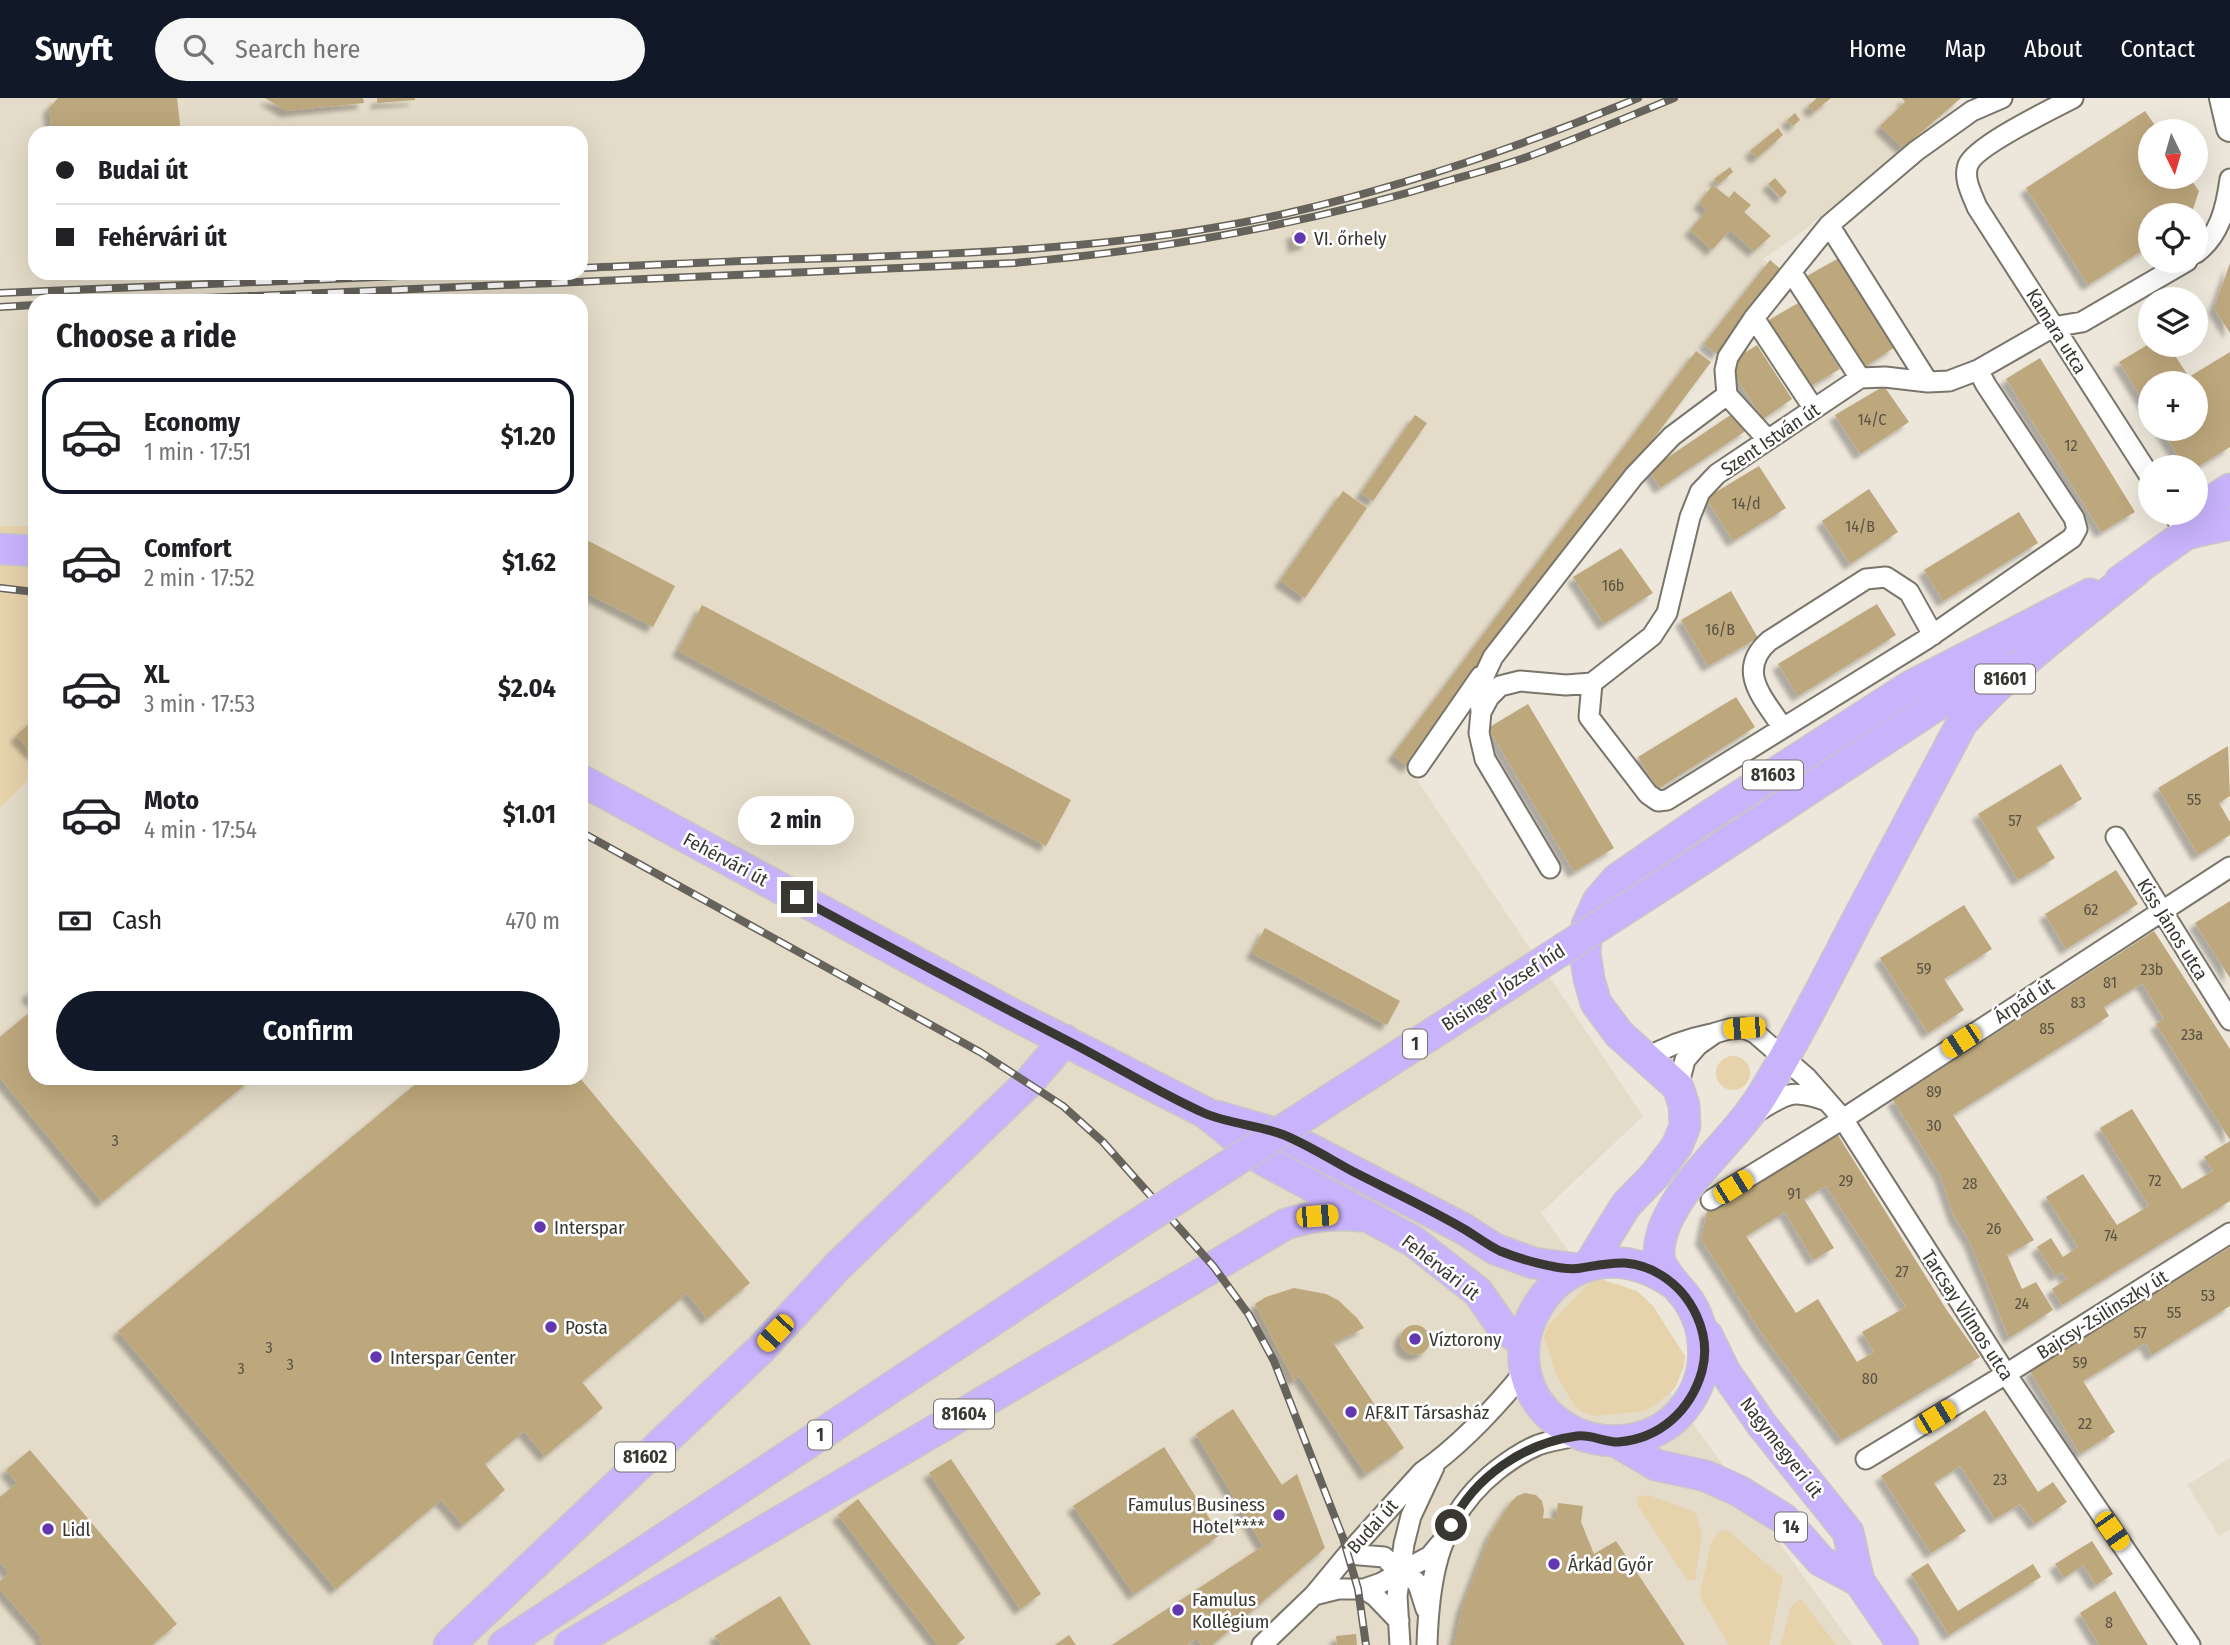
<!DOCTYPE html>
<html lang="en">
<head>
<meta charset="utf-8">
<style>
  body { margin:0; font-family:"Fira Sans Condensed",sans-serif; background:#f6f6f6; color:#202124; height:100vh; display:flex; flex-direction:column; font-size:26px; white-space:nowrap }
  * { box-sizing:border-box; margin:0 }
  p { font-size:23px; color:#757577 }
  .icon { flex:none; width:38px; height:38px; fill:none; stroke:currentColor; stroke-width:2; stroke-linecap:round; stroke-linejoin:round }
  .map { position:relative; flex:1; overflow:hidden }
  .drawer { position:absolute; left:28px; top:196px; width:560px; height:791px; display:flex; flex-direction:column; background:#fff; border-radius:21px; box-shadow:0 7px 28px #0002 }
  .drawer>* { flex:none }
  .guide { position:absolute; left:28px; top:28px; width:560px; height:154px; border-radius:21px; box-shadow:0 7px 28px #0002; display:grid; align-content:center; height:154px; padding:0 28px; background:#fff }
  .needle { width:46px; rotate:175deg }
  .tools { position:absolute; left:2138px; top:21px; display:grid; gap:14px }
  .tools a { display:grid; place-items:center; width:70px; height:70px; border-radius:50%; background:#fff; box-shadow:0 7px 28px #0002; font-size:35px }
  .end { position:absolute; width:32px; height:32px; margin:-16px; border:9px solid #393732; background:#fff; box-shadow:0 0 0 4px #fff }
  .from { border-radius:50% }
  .bubble { position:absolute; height:49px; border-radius:24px; background:#fff; box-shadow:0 7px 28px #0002; font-size:23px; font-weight:700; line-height:49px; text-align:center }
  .car { position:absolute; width:21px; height:42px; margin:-21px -10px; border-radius:9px; box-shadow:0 0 5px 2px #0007; background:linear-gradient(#f5c518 24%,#345 0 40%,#f5c518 0 76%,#345 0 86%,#f5c518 0) }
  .guide b { display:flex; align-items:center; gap:24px; height:66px; font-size:26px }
  .guide b+b { border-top:2px solid #e0e0e0 }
  .guide i { width:18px; height:18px; background:#202124 }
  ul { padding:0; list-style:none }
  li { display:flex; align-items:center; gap:21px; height:116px; margin:0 14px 10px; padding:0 14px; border:4px solid transparent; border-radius:21px }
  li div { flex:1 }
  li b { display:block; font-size:26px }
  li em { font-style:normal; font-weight:700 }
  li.current { border-color:#111827 }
  li>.icon { width:63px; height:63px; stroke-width:1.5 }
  h2 { padding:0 28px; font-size:32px; line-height:84px }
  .pay { display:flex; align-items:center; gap:18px; height:77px; padding:0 28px; font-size:26px }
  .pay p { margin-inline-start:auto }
  .cta { display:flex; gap:14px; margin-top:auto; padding:14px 28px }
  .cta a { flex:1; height:80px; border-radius:42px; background:#111827; color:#fff; font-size:28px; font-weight:700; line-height:80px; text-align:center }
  header { display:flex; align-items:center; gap:42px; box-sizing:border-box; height:98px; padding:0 35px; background:#111827; color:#fff }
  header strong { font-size:33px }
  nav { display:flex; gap:38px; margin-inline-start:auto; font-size:24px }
  .search { width:490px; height:63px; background:#f6f6f6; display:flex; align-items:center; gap:18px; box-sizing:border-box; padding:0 24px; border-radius:38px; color:#757577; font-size:26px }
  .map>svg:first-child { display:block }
</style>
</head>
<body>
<header>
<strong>Swyft</strong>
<div class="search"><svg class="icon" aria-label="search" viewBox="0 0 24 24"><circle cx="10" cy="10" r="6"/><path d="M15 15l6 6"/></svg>Search here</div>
<nav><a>Home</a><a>Map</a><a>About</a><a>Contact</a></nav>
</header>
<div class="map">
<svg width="2230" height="1547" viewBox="0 0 2230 1547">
  <defs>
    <filter id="shadow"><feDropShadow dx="-6" dy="6" stdDeviation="2" flood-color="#0004"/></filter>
  </defs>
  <rect width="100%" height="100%" fill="#ede7db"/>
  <path fill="#e4dbc8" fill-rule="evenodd" d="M0 0H1961L1806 131 1763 161 1768 165 1704 246 1696 252 1711 264 1408 669 1643 1018 1541 1115 1853 1547H0V710L35 676V980H581V203H35V428H0ZM35 35H581V175H35Z
    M2230 1360V1431L2219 1438 2187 1387Z"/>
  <path fill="#e6d2ab" d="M0 428H35V676L0 710Z
    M1716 975a17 17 0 1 1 34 0a17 17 0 1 1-34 0Z
    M1604 1182 1637 1193 1653 1208 1685 1258 1684 1268 1675 1290 1655 1307 1644 1313 1594 1318 1582 1314 1574 1307 1556 1276 1544 1238 1548 1228 1591 1183Z
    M1648 1397 1695 1414 1702 1436 1695 1482H1687L1637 1406 1638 1399Z
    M1727 1432 1783 1480 1769 1547H1729L1702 1502 1700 1495 1711 1446 1718 1434Z
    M1801 1501 1836 1547H1781L1791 1508Z"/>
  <path fill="#bda77b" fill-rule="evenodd" filter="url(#shadow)" d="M58 0H177L181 35H52L49 10Z
    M265 0H363L364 5 286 13Z
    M377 0H415V2L377 5Z
    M1817 0H1831L1814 14 1808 8Z
    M1902 0H1961L1903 50 1880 28 1905 4Z
    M2145 13 2159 33H2151V79H2189L2199 93 2191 117H2151V147L2088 187 2026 90Z
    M1795 15 1800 22 1793 28 1787 22Z
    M1778 30 1783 37 1757 60 1750 53Z
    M1730 69 1733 74 1719 86 1714 81Z
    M1775 80 1787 94 1781 100 1768 86Z
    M1713 87 1729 100 1734 93 1751 107 1744 114 1771 138 1754 153 1730 132 1712 152 1690 132 1707 112 1699 105Z
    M1305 132 1308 145 1294 149 1292 135Z
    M1839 160 1895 249 1865 269 1807 178Z
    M1770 162 1783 173 1717 256 1704 246Z
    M2230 165V235L2214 210Z
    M1800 204 1840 271 1809 289 1769 222Z
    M2151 245V247H2168L2189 279 2230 254V349L2196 370 2185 369 2161 331H2196V285H2151V315L2119 264Z
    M1757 247 1792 301 1763 321 1727 266Z
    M1696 253 1711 264 1408 669 1393 657Z
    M2040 260 2135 414 2101 434 2006 281Z
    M1884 288 1909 324 1860 356 1835 317Z
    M1735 314 1747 332 1660 390 1649 372Z
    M1415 317 1427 325 1373 403 1361 395Z
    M1759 368 1786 410 1733 443 1706 400Z
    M1869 391 1898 434 1850 466 1822 423Z
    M1343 393 1367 410 1305 500 1280 483Z
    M2019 414 2038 445 1943 503 1924 472Z
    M581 439 675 488 653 529 581 492Z
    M1621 450 1653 495 1604 526 1573 479Z
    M1731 493 1758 540 1708 568 1681 522Z
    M1877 506 1896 537 1798 598 1778 566Z
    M702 507 1071 702 1046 748 678 553Z
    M1736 599 1755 629 1658 691 1638 659Z
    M1528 606 1614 750 1574 774 1488 630Z
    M35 620V658L16 638Z
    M2228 648 2230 698 2219 705 2230 724V737L2198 757 2158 690Z
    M2061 666 2082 701 2036 729 2055 760 2018 782 1978 716Z
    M2116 772 2138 806 2066 851 2045 816Z
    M2230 803V880L2195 825Z
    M1964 807 1992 851 1944 881 1964 912 1928 935 1880 860Z
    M1265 830 1400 903 1387 927 1252 855Z
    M2154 833 2230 951V1042L2156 926 2164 921 2142 885 2104 909 2109 918 1953 1017 2034 1142 2007 1157 2022 1191 2036 1184 2053 1212 2009 1240 1969 1142 1954 1118 1940 1077 1893 1002Z
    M35 889V906L27 896Z
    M35 910V980H253L102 1104 0 980V939Z
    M423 980H580L750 1185 707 1221 687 1195 582 1284 603 1310 545 1358 524 1333 485 1366 505 1392 463 1427 441 1402 336 1491 118 1233Z
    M2132 1011 2182 1091 2213 1073 2204 1059 2230 1043V1103L2062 1207 2052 1191 2067 1181 2062 1174 2056 1178 2037 1149 2051 1140 2063 1159 2078 1149 2046 1099 2083 1076 2117 1127 2149 1108 2100 1030Z
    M1836 1034 1946 1211 1980 1259 1842 1342 1762 1236 1701 1141 1707 1113ZM1826 1088 1906 1209 1862 1234 1874 1254 1857 1264 1818 1201 1796 1215 1746 1138 1785 1114 1813 1162 1834 1150 1804 1101Z
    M2230 1149V1208L2152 1257 2145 1245 2083 1283 2115 1334 2080 1356 2030 1273Z
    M1294 1190 1326 1196 1338 1202 1357 1220 1364 1230 1333 1245 1404 1350 1366 1376 1299 1278 1294 1283 1255 1206 1266 1199Z
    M1400 1242a15 15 0 1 1 30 0a15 15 0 1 1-30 0Z
    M1233 1311 1282 1387 1297 1376 1325 1450 1212 1547H1201L1197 1540 1187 1547H1112L1263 1448 1196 1336Z
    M1985 1312 2038 1394 2053 1384 2067 1404 2035 1426 2020 1406 1995 1421 1960 1368 1934 1385 1966 1433 1931 1455 1881 1378Z
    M1164 1349 1220 1437 1134 1496 1073 1408Z
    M30 1352 177 1526 152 1547H43L39 1542 42 1540 0 1491V1483L9 1475 0 1464V1399L17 1385 6 1372Z
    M951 1361 1041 1496 1020 1511 929 1375Z
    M1525 1395 1536 1397 1542 1403 1544 1412 1543 1420 1556 1421 1558 1405 1583 1408 1581 1424 1594 1456 1616 1443 1685 1547H1454L1462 1510 1490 1437 1511 1404 1517 1398Z
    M858 1401 965 1540 956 1547H938L838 1417Z
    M2092 1443 2113 1476 2096 1487 2083 1467 2064 1480 2055 1466Z
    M1928 1465 1958 1513 2033 1466 2041 1479 1949 1537 1911 1476Z
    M2115 1493 2139 1533 2148 1547H2099L2080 1515Z
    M780 1498 811 1547H721L715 1538Z
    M1356 1536 1357 1547H1337L1336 1538Z
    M1069 1537 1076 1547H1055Z"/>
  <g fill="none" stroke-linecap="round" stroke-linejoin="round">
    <defs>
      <path id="street" d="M2073 0C2052 11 1975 48 1968 67 1963 81 1972 96 1977 109L2151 380
        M1829 127 1928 284
        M2196 155C2220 137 2226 110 2230 81
        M1792 175 1860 280
        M1754 220 1814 311
        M1978 272 1986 287 2074 420 2077 431 2072 440 1925 542 1667 702 1658 703 1648 696 1589 619 1592 585 1652 538 1667 515 1690 419 1700 394 1717 376 1860 280 1885 279 1928 284 1949 283 1978 272 2053 229 2082 224 2187 163
        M1727 297 1768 342
        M2173 415 2186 436
        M1481 614 1479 589 1493 559 1634 378 1672 338 1727 297 1725 272 1728 259 1754 220 1829 127 1916 53 1972 13 2002 0
        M1783 630C1764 601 1735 573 1769 543L1866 481 1886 479 1909 494 1933 537
        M1418 669 1481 578
        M2116 739 2230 922
        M1550 770 1485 661 1479 635 1481 614 1489 599 1500 588 1520 583 1566 587 1592 585
        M1645 961C1666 948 1686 941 1711 936
        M1678 989 1685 962 1698 947 1715 935 1729 931 1744 930 1755 935 1807 980 1843 1021 2006 1276 2190 1547
        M1755 1015C1787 996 1790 990 1827 1003
        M1711 1102 1843 1021 2230 769
        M1866 1361 2006 1276 2230 1135
        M1348 1456 1384 1459 1400 1474 1411 1479 1418 1486 1426 1511
        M1364 1491 1375 1498 1399 1523
        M1314 1497 1338 1491H1364L1381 1485 1430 1458 1440 1446
        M1262 1547 1314 1497 1348 1456 1422 1374C1461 1347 1496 1309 1526 1272
        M1400 1547 1397 1498 1404 1446 1411 1418 1434 1369
        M1427 1547C1429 1477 1439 1418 1497 1372 1510 1362 1523 1353 1538 1347 1552 1342 1567 1340 1581 1337"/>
      <path id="secondary" d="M2223 0 2230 30"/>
      <path id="primary" d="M2186 436 2230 426
        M0 451 35 453
        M2120 483 2186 436 2212 403 2230 391
        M581 682 1012 916 1206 1015 1262 1061 1413 1143 1478 1194 1503 1230 1524 1244
        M1695 766 1998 567
        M1216 1018 1285 1038 1464 1131 1495 1151 1533 1165 1578 1171
        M1589 1167 1626 1107 1655 1077 1677 1048 1685 1028 1684 1007 1678 989 1619 936 1596 905 1589 881 1585 855 1587 827 1598 803 1617 781 1701 723 1909 589 2090 496
        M1674 1186C1561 1107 1468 1265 1563 1328 1600 1352 1656 1347 1684 1310 1709 1279 1710 1235 1688 1202 1680 1190 1665 1178 1660 1163 1657 1151 1661 1138 1665 1127 1687 1076 1735 1042 1763 996 1797 940 1826 882 1856 824 1891 757 1927 691 1962 625 2013 567 2077 521 2137 472
        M1707 1237 1725 1274 1762 1327 1848 1434 1859 1483 1903 1547
        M1617 1344 1656 1367 1706 1378 1739 1393 1784 1421 1821 1463 1859 1483
        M449 1547 760 1252 838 1168 1029 984 1065 942
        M504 1547 1136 1127
        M570 1547 1286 1126C1312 1118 1333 1115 1360 1118"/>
    </defs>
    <use href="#street" stroke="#7a756a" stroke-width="23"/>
    <use href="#secondary" stroke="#7a756a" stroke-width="30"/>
    <use href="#primary" stroke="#c8c7c6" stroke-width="33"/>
    <use href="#street" stroke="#fff" stroke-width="19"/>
    <use href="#secondary" stroke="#fff" stroke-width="26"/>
    <use href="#primary" stroke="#c8b3fc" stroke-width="30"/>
    <defs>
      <path id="rail" d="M581 170C655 167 729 163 803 161 965 156 1130 151 1288 115 1408 87 1525 47 1638 0
        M0 195 470 175
        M136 203 1014 165C1163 152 1308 126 1451 82 1476 75 1502 68 1527 59 1576 41 1625 20 1674 0
        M0 209 35 207
        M0 490 35 494
        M581 734 980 954 1063 1008 1103 1044 1214 1169 1249 1217 1274 1263 1343 1440 1358 1491 1366 1547"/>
    </defs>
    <use href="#rail" stroke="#66635c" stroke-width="8"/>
    <use href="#rail" stroke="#fff" stroke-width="5" stroke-dasharray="16" stroke-linecap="butt"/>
    <defs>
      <path id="primary-bridge" d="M1136 1127 1695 766"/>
    </defs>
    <use href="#primary-bridge" stroke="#c8c7c6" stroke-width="33" stroke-linecap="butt"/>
    <use href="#primary-bridge" stroke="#c8b3fc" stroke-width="30"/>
  </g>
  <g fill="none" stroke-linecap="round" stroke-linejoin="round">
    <path stroke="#393732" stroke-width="9" d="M797 799C887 848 977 896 1068 943 1113 966 1157 994 1204 1015 1229 1026 1259 1027 1284 1037 1308 1047 1330 1061 1352 1073 1389 1092 1428 1110 1464 1131 1476 1138 1487 1147 1500 1153 1517 1160 1562 1174 1581 1170 1611 1165 1632 1159 1661 1177 1692 1196 1712 1236 1702 1273 1691 1312 1660 1341 1618 1344 1604 1344 1590 1336 1577 1338 1524 1345 1474 1379 1451 1427"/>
  </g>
  <g fill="#6337af" stroke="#fff" stroke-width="2.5">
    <circle cx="1300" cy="140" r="7"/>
    <circle cx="540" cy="1129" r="7"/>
    <circle cx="551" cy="1229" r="7"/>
    <circle cx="1415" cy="1241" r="7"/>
    <circle cx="376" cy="1259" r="7"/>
    <circle cx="1351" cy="1314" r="7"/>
    <circle cx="1279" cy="1417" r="7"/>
    <circle cx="48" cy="1431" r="7"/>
    <circle cx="1554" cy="1466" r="7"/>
    <circle cx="1178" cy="1512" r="7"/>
  </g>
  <g text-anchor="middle" stroke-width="5" stroke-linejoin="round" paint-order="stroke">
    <g font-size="16" fill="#5a5344">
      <text x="1872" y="327">14/C</text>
      <text x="2071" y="353">12</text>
      <text x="1746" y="411">14/d</text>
      <text x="1860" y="434">14/B</text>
      <text x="1613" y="493">16b</text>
      <text x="1720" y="537">16/B</text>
      <text x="2194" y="707">55</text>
      <text x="2015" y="728">57</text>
      <text x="2091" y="817">62</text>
      <text x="1924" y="876">59</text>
      <text x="2152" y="877">23b</text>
      <text x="2110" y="890">81</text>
      <text x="2078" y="910">83</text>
      <text x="2047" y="936">85</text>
      <text x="2192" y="942">23a</text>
      <text x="1934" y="999">89</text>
      <text x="1934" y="1033">30</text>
      <text x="115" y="1048">3</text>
      <text x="1846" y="1088">29</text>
      <text x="2155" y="1088">72</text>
      <text x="1970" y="1091">28</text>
      <text x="1794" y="1101">91</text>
      <text x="1994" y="1136">26</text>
      <text x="2111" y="1143">74</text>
      <text x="1902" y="1179">27</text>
      <text x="2208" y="1203">53</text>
      <text x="2022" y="1211">24</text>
      <text x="2174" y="1220">55</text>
      <text x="2140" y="1240">57</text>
      <text x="269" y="1255">3</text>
      <text x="2080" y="1270">59</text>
      <text x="290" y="1272">3</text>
      <text x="241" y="1276">3</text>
      <text x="1870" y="1286">80</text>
      <text x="2085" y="1331">22</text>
      <text x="2000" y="1387">23</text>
      <text x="2109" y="1530">8</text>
    </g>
    <g fill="#fff" stroke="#747370" stroke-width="2">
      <rect x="1975" y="566.5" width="60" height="29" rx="5"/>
      <rect x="1743" y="662.5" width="60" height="29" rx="5"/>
      <rect x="1403" y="931.5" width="24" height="29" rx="5"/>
      <rect x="934" y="1301.5" width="60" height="29" rx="5"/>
      <rect x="808" y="1322.5" width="24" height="29" rx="5"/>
      <rect x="615" y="1344.5" width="60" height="29" rx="5"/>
      <rect x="1775" y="1414.5" width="32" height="29" rx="5"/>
    </g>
    <g font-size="18" font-weight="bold" fill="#393732">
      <text x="2005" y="587">81601</text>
      <text x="1773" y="683">81603</text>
      <text x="1415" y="952">1</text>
      <text x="964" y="1322">81604</text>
      <text x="820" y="1343">1</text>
      <text x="645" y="1365">81602</text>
      <text x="1791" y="1435">14</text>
    </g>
    <g font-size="19" fill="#393732" stroke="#fff" text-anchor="start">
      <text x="1314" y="147">VI. őrhely</text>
      <text x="554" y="1136">Interspar</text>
      <text x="565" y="1236">Posta</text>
      <text x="1429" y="1248">Víztorony</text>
      <text x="390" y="1266">Interspar Center</text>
      <text x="1365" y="1321">AF&amp;IT Társasház</text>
      <text x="1265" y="1413" text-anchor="end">Famulus Business<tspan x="1265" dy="22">Hotel****</tspan></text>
      <text x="62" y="1438">Lidl</text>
      <text x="1568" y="1473">Árkád Győr</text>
      <text x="1192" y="1508">Famulus<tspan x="1192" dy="22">Kollégium</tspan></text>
    </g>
    <g font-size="19" fill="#393732" stroke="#fff">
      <text transform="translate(2057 233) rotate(58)" y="7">Kamara utca</text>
      <text transform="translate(1770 341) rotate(-34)" y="7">Szent István út</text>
      <text transform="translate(726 761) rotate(28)" y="7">Fehérvári út</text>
      <text transform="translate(2173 831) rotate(58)" y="7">Kiss János utca</text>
      <text transform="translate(1503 889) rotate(-33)" y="7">Bisinger József híd</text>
      <text transform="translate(2024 902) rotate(-33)" y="7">Árpád út</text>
      <text transform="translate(1441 1169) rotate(38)" y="7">Fehérvári út</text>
      <text transform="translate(2102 1216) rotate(-32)" y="7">Bajcsy-Zsilinszky út</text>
      <text transform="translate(1968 1217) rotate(57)" y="7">Tarcsay Vilmos utca</text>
      <text transform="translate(1782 1349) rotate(52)" y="7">Nagymegyeri út</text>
      <text transform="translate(1372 1428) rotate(-48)" y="7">Budai út</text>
    </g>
  </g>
</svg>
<div class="tools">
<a><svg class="needle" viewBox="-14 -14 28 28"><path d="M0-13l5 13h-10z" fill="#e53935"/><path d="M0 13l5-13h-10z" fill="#757577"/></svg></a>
<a><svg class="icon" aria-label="locate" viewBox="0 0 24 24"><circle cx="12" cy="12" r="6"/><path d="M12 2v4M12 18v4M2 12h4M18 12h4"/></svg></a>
<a><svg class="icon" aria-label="layers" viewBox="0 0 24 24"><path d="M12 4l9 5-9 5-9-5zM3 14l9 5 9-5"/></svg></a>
<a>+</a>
<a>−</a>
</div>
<i class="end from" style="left:1451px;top:1427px"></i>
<i class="end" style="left:797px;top:799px"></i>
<div class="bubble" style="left:738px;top:698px;width:116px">2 min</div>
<i class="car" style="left:1744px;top:930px;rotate:266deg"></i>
<i class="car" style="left:1961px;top:943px;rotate:237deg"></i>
<i class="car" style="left:1733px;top:1089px;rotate:58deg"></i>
<i class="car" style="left:1317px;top:1118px;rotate:85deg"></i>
<i class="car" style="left:775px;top:1235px;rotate:223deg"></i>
<i class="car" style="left:1936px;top:1319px;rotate:59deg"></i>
<i class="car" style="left:2112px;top:1433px;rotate:145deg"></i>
<div class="guide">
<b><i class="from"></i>Budai út</b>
<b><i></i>Fehérvári út</b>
</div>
<section class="drawer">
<h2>Choose a ride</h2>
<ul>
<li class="current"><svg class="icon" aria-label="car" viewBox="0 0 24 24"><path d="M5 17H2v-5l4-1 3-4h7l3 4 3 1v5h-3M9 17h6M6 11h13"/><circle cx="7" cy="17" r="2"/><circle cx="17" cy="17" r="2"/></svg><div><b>Economy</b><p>1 min · 17:51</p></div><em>$1.20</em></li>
<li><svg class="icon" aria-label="car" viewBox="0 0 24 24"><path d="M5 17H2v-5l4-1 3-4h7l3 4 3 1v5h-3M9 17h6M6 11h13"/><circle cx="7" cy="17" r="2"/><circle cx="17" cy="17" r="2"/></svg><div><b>Comfort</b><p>2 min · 17:52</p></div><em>$1.62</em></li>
<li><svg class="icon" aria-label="car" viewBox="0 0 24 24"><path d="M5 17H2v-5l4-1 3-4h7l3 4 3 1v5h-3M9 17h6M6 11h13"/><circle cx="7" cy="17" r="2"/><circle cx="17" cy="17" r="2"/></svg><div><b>XL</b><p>3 min · 17:53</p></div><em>$2.04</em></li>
<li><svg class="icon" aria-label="car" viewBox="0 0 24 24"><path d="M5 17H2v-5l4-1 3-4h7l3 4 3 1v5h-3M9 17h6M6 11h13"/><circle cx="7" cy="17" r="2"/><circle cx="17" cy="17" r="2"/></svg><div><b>Moto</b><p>4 min · 17:54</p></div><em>$1.01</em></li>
</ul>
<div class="pay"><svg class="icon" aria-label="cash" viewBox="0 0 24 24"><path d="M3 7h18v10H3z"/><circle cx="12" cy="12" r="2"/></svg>Cash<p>470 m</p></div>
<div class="cta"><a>Confirm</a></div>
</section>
</div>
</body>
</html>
